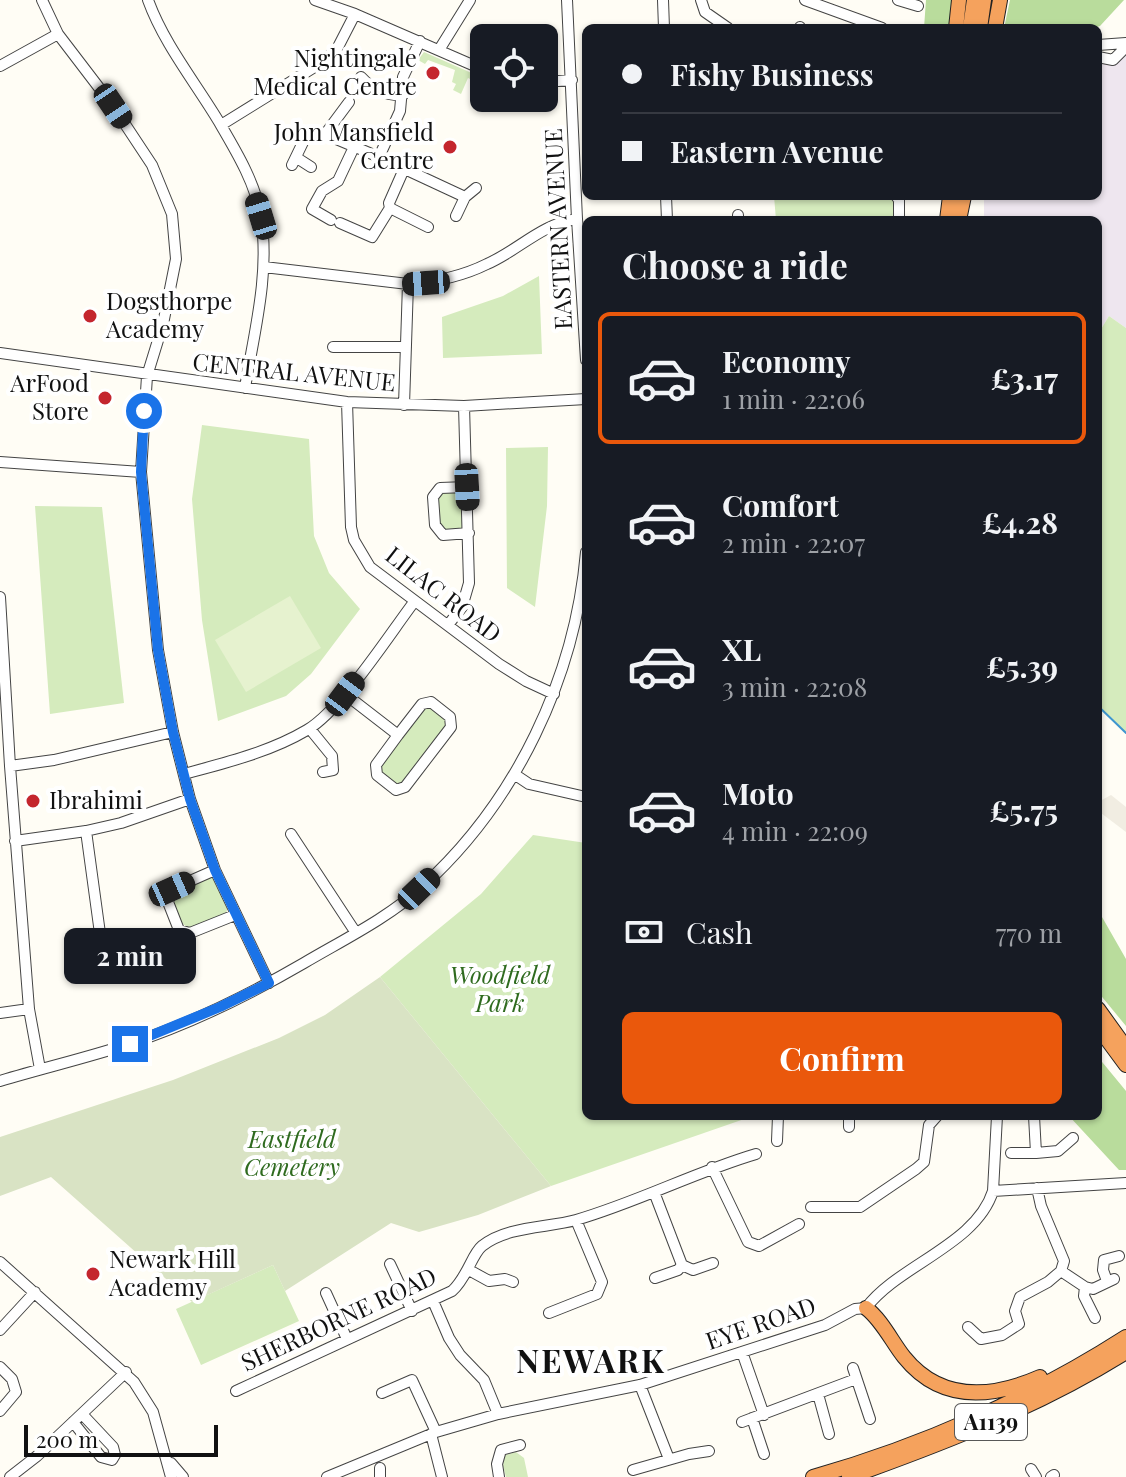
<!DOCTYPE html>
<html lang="en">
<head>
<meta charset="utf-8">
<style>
  body { margin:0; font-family:"Playfair Display",serif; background:#20242c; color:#f1f3f6; height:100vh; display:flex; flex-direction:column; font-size:30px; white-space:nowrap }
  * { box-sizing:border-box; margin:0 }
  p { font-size:26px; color:#9ea1a6 }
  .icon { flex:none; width:44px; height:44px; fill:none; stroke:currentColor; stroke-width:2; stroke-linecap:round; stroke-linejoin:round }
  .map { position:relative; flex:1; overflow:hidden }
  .panel { position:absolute; left:582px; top:216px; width:520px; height:904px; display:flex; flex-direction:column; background:#171b24; border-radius:12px; box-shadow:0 2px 6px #0004 }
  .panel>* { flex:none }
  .top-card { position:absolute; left:582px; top:24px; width:520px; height:176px; border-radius:12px; box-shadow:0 2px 6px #0004; display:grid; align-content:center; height:176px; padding:0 40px; background:#171b24 }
  .controls { position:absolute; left:470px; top:24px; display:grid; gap:16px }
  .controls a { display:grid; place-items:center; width:88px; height:88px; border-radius:12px; background:#171b24; box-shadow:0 2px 6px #0004; font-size:40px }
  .scale { position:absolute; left:24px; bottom:20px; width:194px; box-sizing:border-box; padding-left:8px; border:4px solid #111; border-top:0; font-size:22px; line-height:28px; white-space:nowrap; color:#111; -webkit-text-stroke:6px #fff; paint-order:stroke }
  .end { position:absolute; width:36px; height:36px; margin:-18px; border:10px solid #1a73e8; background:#fff; box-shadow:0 0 0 4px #fff }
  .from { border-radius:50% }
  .bubble { position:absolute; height:56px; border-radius:12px; background:#171b24; box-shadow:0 2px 6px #0004; font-size:26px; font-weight:700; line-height:56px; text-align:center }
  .car { position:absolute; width:24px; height:48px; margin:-24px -12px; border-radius:10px; box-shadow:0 0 6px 2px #0007; background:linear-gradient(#222 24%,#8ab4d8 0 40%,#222 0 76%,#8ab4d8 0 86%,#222 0) }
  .top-card b { display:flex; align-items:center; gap:28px; height:76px; font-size:30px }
  .top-card b+b { border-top:2px solid #363941 }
  .top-card i { width:20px; height:20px; background:#f1f3f6 }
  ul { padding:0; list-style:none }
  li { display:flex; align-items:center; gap:24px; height:132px; margin:0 16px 12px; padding:0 24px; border:4px solid transparent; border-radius:12px }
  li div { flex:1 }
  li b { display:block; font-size:30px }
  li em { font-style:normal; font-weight:700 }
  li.current { border-color:#ea580c }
  li>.icon { width:72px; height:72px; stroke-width:1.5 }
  h2 { padding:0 40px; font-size:36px; line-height:96px }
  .pay { display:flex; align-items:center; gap:20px; height:88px; padding:0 40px; font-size:30px }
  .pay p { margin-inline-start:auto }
  .button { display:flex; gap:16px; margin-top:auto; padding:16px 40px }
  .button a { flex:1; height:92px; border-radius:12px; background:#ea580c; color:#fff; font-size:32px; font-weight:700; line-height:92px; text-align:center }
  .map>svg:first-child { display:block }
</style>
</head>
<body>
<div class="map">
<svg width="1126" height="1477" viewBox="0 0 1126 1477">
  <rect width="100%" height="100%" fill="#fffdf5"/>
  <path fill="#eee6ef" d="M1126 47V328L1109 316 1098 334V220H984V196H1098V57L1113 60Z"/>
  <path fill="#d5ebbd" d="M424 52 483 78V85L468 78 461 94 453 90 456 84 452 82 455 70 428 60 425 64 418 60Z
    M774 196H893L896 200V220H776Z
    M539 276 542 354 443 358 442 317 503 296Z
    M1109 316 1126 328V732L1098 705V334Z
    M202 425 309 439 314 536 329 573 360 609 311 674 286 696 218 721 202 620 192 499Z
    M548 447 547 506 535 607 507 588 506 448Z
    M461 490 466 497 462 531 444 532 439 527 437 498 441 492Z
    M35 506 102 507 124 703 50 714Z
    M431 704 447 719 448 727 404 785 396 787 379 774 378 766 424 706Z
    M533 835 586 843V1116H753L551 1186 380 977 481 894Z
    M209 876 213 877 228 906 226 914 192 929C178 926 172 905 175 892Z
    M273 1265 299 1321 201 1365 176 1309Z
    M516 1452 524 1458 528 1477H506L503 1466 505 1455Z"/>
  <path fill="#b9dc9c" d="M926 0H951L950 28H924Z
    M1010 0H1124L1100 26 1094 28H1004Z
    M1098 910 1126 959V1026L1098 992Z
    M1098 1057 1126 1091V1170H1119L1069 1116H1098Z"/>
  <path fill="#d9e3c4" d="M380 977 551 1186 478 1215 419 1232 391 1223 285 1291 273 1265 192 1302 51 1177 0 1196V1137L173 1080 279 1038 325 1015Z"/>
  <path fill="#e6f2cf" d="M290 596 321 648 246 692 215 640Z"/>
  <path fill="#f1ede2" d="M1111 795 1126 807V832L1101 813 1098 802Z"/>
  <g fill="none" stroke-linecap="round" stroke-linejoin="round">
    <path stroke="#3f96cf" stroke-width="2" d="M1098 706 1126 733"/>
    <defs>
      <path id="minor" d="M42 0 58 34 113 106 152 165 172 214 176 259 163 324 147 376 141 472 158 650 173 732 190 799 215 870 269 983
        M148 0C164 44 195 82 219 122 236 151 256 184 261 217 270 274 254 333 245 388
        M315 0 355 14 484 70
        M567 0 577 219 586 360
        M663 0 664 28
        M701 0 705 12 728 28
        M805 0 882 28
        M898 0 918 6
        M800 28V27
        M1098 45 1126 43
        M439 50 470 0
        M1098 57 1113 60 1126 47
        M0 66 58 34
        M361 77C372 89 386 96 403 95
        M544 82 572 80
        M221 125 321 63 337 49 355 14
        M326 133 349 102
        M379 157 465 197
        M297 158 311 167
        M292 165 306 136 317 131 379 157 400 111 403 77 420 41
        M666 196 667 220
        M896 196 899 200V220
        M390 208 428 227
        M456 216 465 197 476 188
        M331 220 312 209 322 191 338 181 354 147
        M738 220V215
        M340 223 372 237 390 208 389 203 404 169
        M264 267 408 284C434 282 463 276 487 264 519 250 541 224 577 219
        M333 347H406
        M0 353 347 402 464 406 586 399
        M347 402 351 527 354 540 370 567 499 664 526 681 554 694
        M404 405 408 284
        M0 462 141 472
        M467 487 440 488 433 497 435 525 443 535 469 533
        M0 597 10 766 29 1009 40 1069
        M448 625 462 607 469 583 464 406
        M345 694 398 735 422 704 431 702 450 717 451 727 405 787 396 790 377 775 376 765 398 735
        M310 729 332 756 333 770 323 772
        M10 766 54 760 173 732
        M184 774C225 763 270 752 307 730 341 710 389 635 414 602
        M514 774 529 784 586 797
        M86 831 105 970
        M291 834 356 933
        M15 841 86 831 121 823 190 799
        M215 870 172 889 168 902 179 930 190 933 235 915
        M0 1013 29 1009
        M0 1081C43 1068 86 1058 129 1044 190 1024 249 995 304 963 343 940 388 918 422 887 516 802 575 678 586 552
        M849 1127V1116
        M777 1141 778 1116
        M1011 1153H1036L1034 1116
        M1036 1153 1058 1151 1073 1138
        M712 1167 748 1242 759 1246 799 1224
        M993 1191 1126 1183
        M654 1192 682 1265 678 1270 655 1278
        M811 1207H860L916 1169 924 1162 929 1125 937 1116
        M0 1262 134 1382 153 1412 171 1477
        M390 1264 412 1311
        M682 1265 693 1270 713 1263
        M469 1270 489 1281 505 1279 513 1282
        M1061 1271 1085 1287 1093 1289 1114 1279
        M1107 1281 1103 1270 1104 1260 1119 1256
        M1085 1287 1084 1296 1095 1318
        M326 1293 347 1339
        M433 1301 449 1338 460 1355 484 1380 498 1414
        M549 1313 597 1294 602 1282 576 1220
        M968 1327 981 1339 1002 1335 1019 1324 1015 1311 1020 1297 1048 1282 1061 1271 1064 1261 1041 1206 1037 1188
        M0 1330 35 1292
        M742 1352 764 1415
        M0 1367 12 1379 16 1392 0 1411
        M853 1368 870 1419
        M640 1385 669 1459
        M236 1391 452 1291C467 1278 472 1254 482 1246 507 1226 547 1228 576 1220 638 1202 695 1172 756 1154
        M382 1393 412 1380 436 1432
        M818 1394 829 1434
        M752 1418 764 1454
        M73 1422 101 1457 112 1460 115 1455 113 1447 82 1414
        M742 1422 856 1379
        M431 1434 442 1477
        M171 1463 183 1477
        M380 1468V1477
        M1031 1469 1036 1477
        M633 1470 689 1454 709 1451
        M10 1477 37 1456 126 1372
        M327 1477 436 1432 498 1414 640 1385 825 1325 855 1309 866 1308C898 1265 976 1245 993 1191L997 1116
        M499 1477 497 1464 501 1450 520 1445
        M1051 1477 1054 1475"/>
      <path id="highway" d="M956 28 959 0
        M970 28 974 0
        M980 28 984 0
        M995 28 1000 0
        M947 220 950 196
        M959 220 964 196
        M1098 1009 1126 1048
        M1098 1027 1126 1065
        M866 1308C882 1320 892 1342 904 1357 941 1403 992 1398 1040 1377
        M813 1477C922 1446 1031 1398 1126 1337
        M849 1477C944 1443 1040 1406 1126 1352"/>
    </defs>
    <use href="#minor" stroke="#444" stroke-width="12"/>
    <use href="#highway" stroke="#222" stroke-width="16"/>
    <use href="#minor" stroke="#fff" stroke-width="10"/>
    <use href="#highway" stroke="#f5a25d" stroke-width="14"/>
  </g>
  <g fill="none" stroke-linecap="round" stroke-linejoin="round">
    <path stroke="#1a73e8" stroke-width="10" d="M130 1044 220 1007 269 983 215 870 190 799 173 732 158 650 141 472 144 411"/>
  </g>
  <g fill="#c4262e" stroke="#fff" stroke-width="3">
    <circle cx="433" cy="73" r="8"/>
    <circle cx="450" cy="147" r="8"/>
    <circle cx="90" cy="316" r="8"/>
    <circle cx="105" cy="398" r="8"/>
    <circle cx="33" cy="801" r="8"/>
    <circle cx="93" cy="1274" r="8"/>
  </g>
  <g text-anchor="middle" stroke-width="8" stroke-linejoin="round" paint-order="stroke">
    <rect fill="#fff" stroke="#585858" stroke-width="2" x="955" y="1404" width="72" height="36" rx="6"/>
    <g font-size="22" font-weight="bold" fill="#111">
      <text x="991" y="1430">A1139</text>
    </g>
    <g font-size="24" fill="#111" stroke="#fff" text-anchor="end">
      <text x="417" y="67">Nightingale<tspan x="417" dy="28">Medical Centre</tspan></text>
      <text x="434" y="141">John Mansfield<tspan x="434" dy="28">Centre</tspan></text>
      <text x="106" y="310" text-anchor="start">Dogsthorpe<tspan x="106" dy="28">Academy</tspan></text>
      <text x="89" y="392">ArFood<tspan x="89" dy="28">Store</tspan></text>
      <text x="49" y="809" text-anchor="start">Ibrahimi</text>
      <text x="109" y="1268" text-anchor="start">Newark Hill<tspan x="109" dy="28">Academy</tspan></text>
    </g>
    <g font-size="24" fill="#111" stroke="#fff">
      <text transform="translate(559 229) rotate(-93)" y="8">EASTERN AVENUE</text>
      <text transform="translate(294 373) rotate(6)" y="8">CENTRAL AVENUE</text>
      <text transform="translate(443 595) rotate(38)" y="8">LILAC ROAD</text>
      <text transform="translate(339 1320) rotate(-25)" y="8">SHERBORNE ROAD</text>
      <text transform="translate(761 1324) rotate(-19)" y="8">EYE ROAD</text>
    </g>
    <g font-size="24" font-style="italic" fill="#2f6b1f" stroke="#fff">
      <text x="500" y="984">Woodfield<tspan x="500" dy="28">Park</tspan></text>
      <text x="292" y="1148">Eastfield<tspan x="292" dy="28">Cemetery</tspan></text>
    </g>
    <g font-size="32" font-weight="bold" letter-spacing="2" fill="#111" stroke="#fff">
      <text x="591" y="1373">NEWARK</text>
    </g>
  </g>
</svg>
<div class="controls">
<a><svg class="icon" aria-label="locate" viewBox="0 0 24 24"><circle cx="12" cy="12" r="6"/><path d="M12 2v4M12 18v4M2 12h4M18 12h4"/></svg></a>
</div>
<div class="scale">200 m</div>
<i class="end from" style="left:144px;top:411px"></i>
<i class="end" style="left:130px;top:1044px"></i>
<div class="bubble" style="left:64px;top:928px;width:132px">2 min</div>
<i class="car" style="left:113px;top:106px;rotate:146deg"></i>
<i class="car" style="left:261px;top:216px;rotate:343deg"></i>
<i class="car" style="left:426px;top:283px;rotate:266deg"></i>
<i class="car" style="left:467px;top:487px;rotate:177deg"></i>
<i class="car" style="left:345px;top:694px;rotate:37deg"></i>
<i class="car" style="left:172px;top:889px;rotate:66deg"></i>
<i class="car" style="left:419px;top:889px;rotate:46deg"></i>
<div class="top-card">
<b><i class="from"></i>Fishy Business</b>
<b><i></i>Eastern Avenue</b>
</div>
<section class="panel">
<h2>Choose a ride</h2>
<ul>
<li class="current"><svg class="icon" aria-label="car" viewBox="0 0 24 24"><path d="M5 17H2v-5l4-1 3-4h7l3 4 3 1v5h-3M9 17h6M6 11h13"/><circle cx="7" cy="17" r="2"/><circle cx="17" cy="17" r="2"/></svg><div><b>Economy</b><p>1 min · 22:06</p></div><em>£3.17</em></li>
<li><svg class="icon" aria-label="car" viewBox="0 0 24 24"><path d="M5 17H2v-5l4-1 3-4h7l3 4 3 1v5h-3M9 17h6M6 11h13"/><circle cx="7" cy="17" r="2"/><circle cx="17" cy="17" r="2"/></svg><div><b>Comfort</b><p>2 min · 22:07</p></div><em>£4.28</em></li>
<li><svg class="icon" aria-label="car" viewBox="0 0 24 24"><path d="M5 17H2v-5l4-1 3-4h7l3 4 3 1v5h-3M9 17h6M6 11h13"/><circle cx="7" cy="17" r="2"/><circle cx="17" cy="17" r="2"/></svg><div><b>XL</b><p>3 min · 22:08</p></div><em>£5.39</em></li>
<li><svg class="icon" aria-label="car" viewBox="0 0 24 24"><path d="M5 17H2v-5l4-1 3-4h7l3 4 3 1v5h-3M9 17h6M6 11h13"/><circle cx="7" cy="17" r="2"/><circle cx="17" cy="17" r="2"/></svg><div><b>Moto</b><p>4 min · 22:09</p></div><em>£5.75</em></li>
</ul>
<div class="pay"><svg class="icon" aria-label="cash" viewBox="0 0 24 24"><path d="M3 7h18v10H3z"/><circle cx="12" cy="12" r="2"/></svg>Cash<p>770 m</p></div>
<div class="button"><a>Confirm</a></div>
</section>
</div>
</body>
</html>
